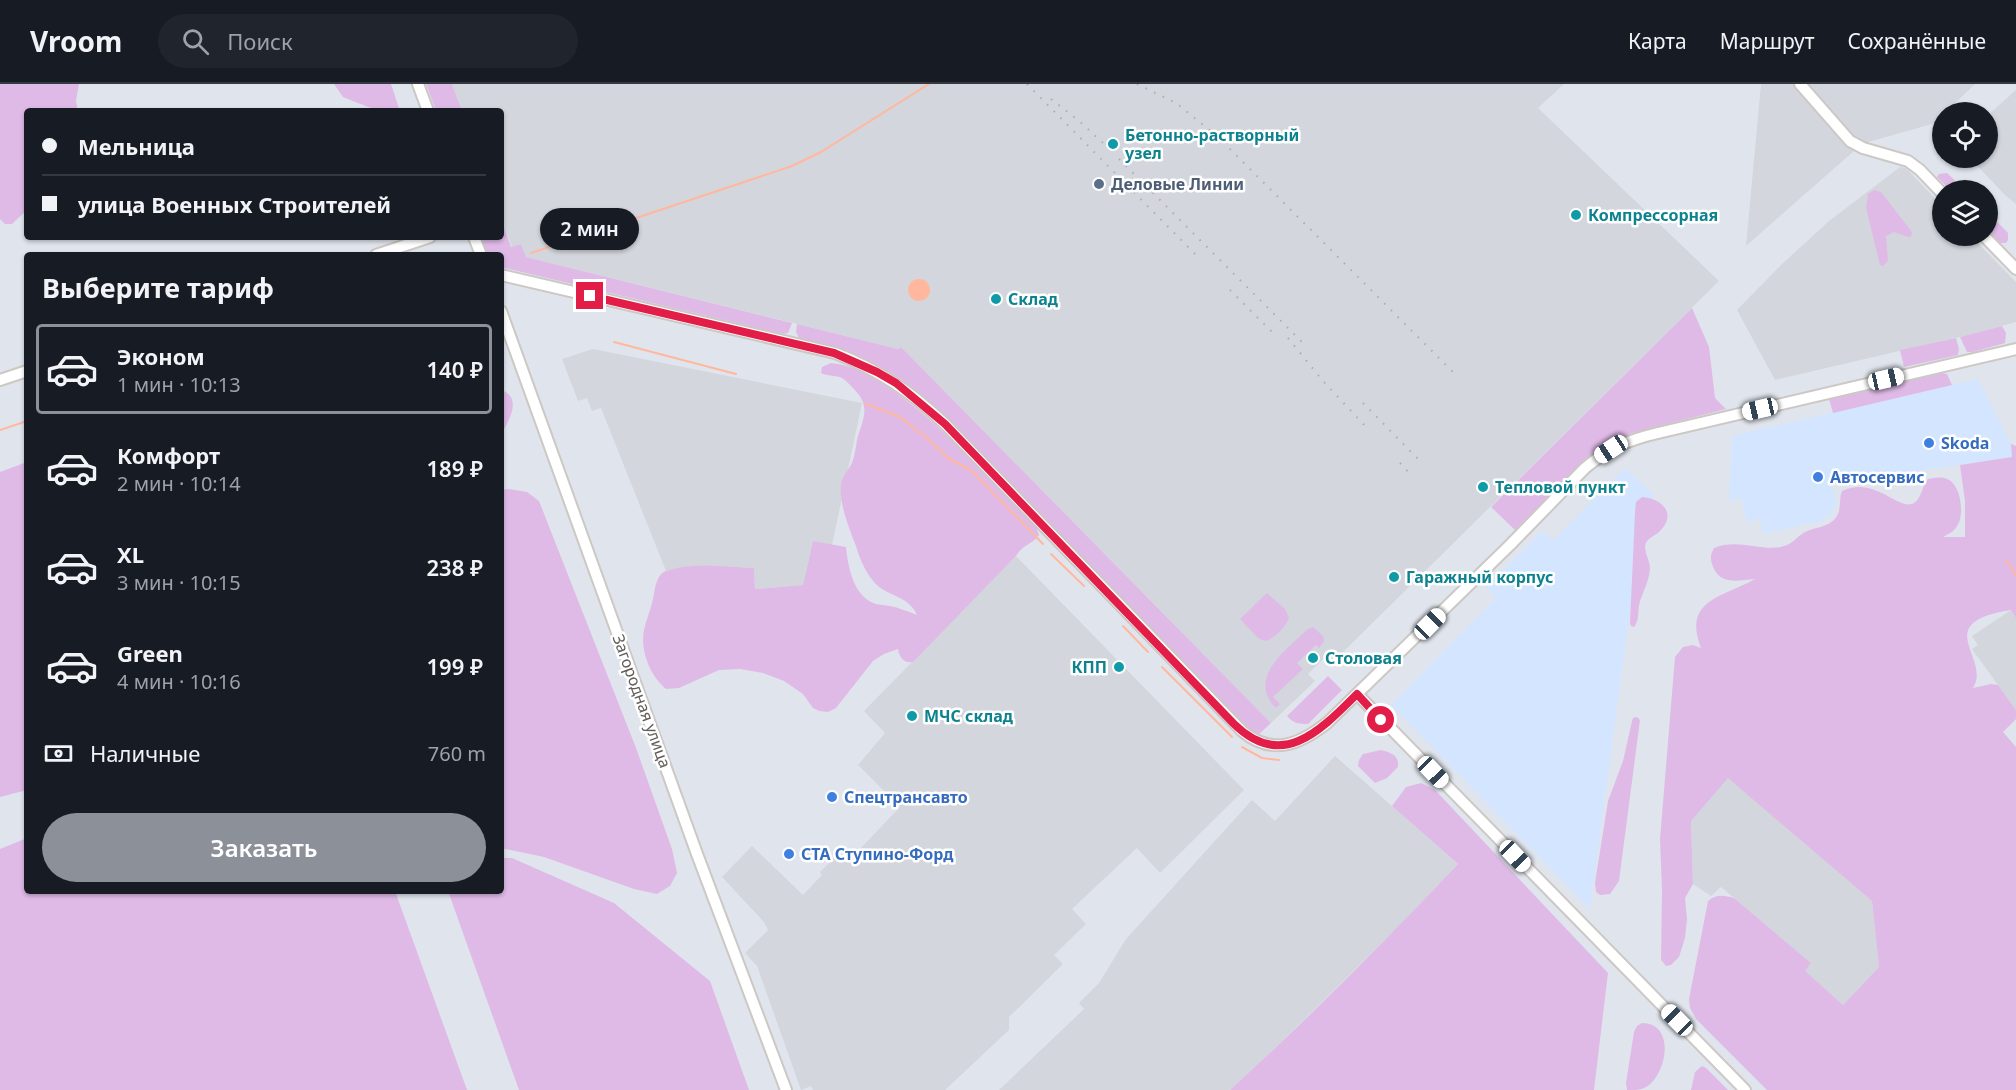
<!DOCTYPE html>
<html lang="ru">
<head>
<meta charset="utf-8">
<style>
  body { margin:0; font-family:"Noto Sans",sans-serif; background:#20242c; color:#f1f3f6; height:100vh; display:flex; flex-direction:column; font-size:22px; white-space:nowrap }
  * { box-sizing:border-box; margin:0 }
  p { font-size:20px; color:#9ea1a6 }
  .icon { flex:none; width:33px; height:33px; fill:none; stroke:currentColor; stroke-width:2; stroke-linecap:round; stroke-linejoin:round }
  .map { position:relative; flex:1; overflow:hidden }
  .details { position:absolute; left:24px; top:168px; width:480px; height:642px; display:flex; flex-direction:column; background:#171b24; border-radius:6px; box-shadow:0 2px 4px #0004 }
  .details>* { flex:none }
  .guide { position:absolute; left:24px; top:24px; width:480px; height:132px; border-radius:6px; box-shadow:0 2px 4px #0004; display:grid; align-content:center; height:132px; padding:0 18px; background:#171b24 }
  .tools { position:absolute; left:1932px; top:18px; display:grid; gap:12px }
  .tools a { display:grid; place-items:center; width:66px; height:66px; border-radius:50%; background:#171b24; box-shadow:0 2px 4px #0004; font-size:30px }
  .end { position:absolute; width:27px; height:27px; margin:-14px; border:8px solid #e11d48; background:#fff; box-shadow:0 0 0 3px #fff }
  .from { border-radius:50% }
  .bubble { position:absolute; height:42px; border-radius:21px; background:#171b24; box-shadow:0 2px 4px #0004; font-size:20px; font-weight:600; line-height:42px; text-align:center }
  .car { position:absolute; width:18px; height:36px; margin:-18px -9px; border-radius:8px; box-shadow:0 0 4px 2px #0007; background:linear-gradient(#fff 24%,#345 0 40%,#fff 0 76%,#345 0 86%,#fff 0) }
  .guide b { display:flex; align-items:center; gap:21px; height:57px; font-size:22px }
  .guide b+b { border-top:2px solid #363941 }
  .guide i { width:15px; height:15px; background:#f1f3f6 }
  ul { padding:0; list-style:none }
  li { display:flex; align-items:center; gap:18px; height:90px; margin:0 12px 9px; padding:0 6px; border:3px solid transparent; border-radius:6px }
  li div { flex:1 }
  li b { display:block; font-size:22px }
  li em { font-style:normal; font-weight:600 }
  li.on { border-color:#8c9099 }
  li>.icon { width:54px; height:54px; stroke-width:1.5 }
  h2 { padding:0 18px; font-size:27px; line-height:72px }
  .pay { display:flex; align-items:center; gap:15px; height:66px; padding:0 18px; font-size:22px }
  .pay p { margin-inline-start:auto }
  .action { display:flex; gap:12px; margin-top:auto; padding:12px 18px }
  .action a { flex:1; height:69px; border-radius:36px; background:#8c9099; color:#fff; font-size:24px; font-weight:600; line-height:69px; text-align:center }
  header { display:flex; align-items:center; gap:36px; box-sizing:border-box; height:84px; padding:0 30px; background:#171b24; border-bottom:2px solid #363941 }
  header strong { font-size:28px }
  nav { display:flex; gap:33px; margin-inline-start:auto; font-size:21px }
  .search { width:420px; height:54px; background:#20242c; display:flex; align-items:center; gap:15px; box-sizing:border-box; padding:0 21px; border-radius:33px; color:#9ea1a6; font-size:22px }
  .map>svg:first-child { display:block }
</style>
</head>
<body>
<header>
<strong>Vroom</strong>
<div class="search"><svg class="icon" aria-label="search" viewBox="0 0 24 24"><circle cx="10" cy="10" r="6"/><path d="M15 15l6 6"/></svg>Поиск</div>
<nav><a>Карта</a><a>Маршрут</a><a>Сохранённые</a></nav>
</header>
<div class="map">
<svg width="2016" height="1006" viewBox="0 0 2016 1006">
  <rect width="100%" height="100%" fill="#e0e5ed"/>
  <path fill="#d3e5ff" d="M1978 295 2011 360 2013 373 1832 399 1837 422 1832 424 1833 430 1825 432 1826 436 1763 450 1760 435 1747 438 1741 414 1729 417 1732 352Z
    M1625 384 1654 411 1633 496 1630 497 1633 504 1590 825 1391 621 1496 514 1486 503 1542 447 1553 456Z"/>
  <path fill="#d3d6dc" d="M452 0H1564L1538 24 1719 197 1335 576 1329 570 1322 576 1308 590 1315 597 1271 639 901 263 898 265 526 173 521 160 512 163 501 133V27H462Z
    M1761 0H1797L1854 67 1746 162Z
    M1802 0H1975L1946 28H1942L1941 34 1932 40 1858 61Z
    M2016 6V120L2005 111 1970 74H1988V31Z
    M1900 83 1906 84 1942 122V152H1971L2016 198V238L1968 251 1775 296 1737 226 1782 180 1829 137Z
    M593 265 862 319 832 461 813 457 803 501 755 505 754 484 693 482 666 487 601 324 592 327 587 314 578 317 562 275Z
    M1016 472 1244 706 1160 789 1137 764 1072 825 1086 840 1054 871 1063 880 1009 933V946L945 1006H813L811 1002 801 1006 757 882 745 869 768 846 764 838 722 793 752 762 803 811 822 791 820 788 837 771 841 776 853 763 858 767 900 723 858 681 885 649 864 627Z
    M2011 526 2016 534V626L1972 565 1978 561 1972 552Z
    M1335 672 1458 780 1398 843 1263 976 1230 1006H999L1084 925 1079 919 1099 899 1126 855 1252 716 1275 737Z
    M1728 693 1872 817 1879 883 1843 921 1804 887 1811 879 1721 803 1711 812 1693 800 1691 737Z"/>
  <path fill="#dfbae7" d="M0 0H79L76 17 78 27H27V126L12 140H5L0 135Z
    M334 0H391L400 27H379L355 18 343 13Z
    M426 0H452L462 27H436Z
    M1947 89 1965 106H1950L1937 93 1939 90Z
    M1874 106 1881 108 1912 148 1911 153H1908L1894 148 1886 152 1888 177 1883 182 1880 181 1866 124 1868 110Z
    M1988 128 2008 149V156L2006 159H2000L1988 146Z
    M501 133 511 163 521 160 526 173 792 239 788 249 783 250 501 183V171H488L481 153H501Z
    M1692 224 1709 263 1715 314 1726 325 1632 349 1608 359 1589 372 1515 446 1491 423Z
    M797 240 898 265 901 263 1271 639 1256 653 1246 645 922 311C898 292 874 277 844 267 829 262 813 260 799 254L796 248Z
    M2002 242 2006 249 2005 259 1973 268H1967L1960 253Z
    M1956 254 1959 265 1958 271 1904 283 1900 266Z
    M831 279C895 284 991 397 1036 443L1039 451C1033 460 1023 460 1016 472L913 578C904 580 899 573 898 565L884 570 873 577 836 624 828 628 819 627 813 624 803 610 784 597 763 589 740 585 719 586 679 604 666 605C650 592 640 567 644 546 646 536 651 525 653 515 655 506 656 490 666 487 691 478 728 483 754 484L755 505 803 501 813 457 846 463C848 482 853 513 876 520 880 521 885 521 890 522 900 524 909 528 917 531 909 513 892 513 878 502 867 492 860 476 856 462 849 444 839 420 841 400 843 390 850 385 853 376 856 367 856 357 859 349 868 323 867 317 846 297 839 290 829 293 821 289L822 283Z
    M1940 289 1947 290 1952 301 1833 329 1829 315Z
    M501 306C523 313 509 337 501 351Z
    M2011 360 2016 362V534L2011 526C1928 539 1992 574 1973 604L1991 600 1998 601 2016 626V635L2003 648 2016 663V1006H1767L1696 935 1690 924 1689 915 1708 817C1716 810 1724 811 1734 814L1811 879 1805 887 1843 921 1879 883 1872 817 1728 694 1691 737 1693 800 1685 814 1687 835 1685 854 1679 873 1671 881 1666 882 1661 876 1662 806 1660 755 1675 573 1683 563 1693 561 1701 564C1682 516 1723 513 1755 495 1739 496 1721 502 1713 483 1710 475 1710 471 1714 464 1738 453 1767 470 1787 461 1794 458 1797 453 1802 450 1813 442 1831 445 1838 430 1841 423 1839 414 1842 407 1874 391 1900 428 1914 419 1922 414 1922 401 1928 395 1934 394 1941 392 1947 395 1961 400 1965 431 1957 442 1954 448 1948 450 1943 453H1965V417L1960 381 2012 373Z
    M27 378V706L0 713V388Z
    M509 405 527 408 539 417 636 664 672 765 677 789 670 802 657 810 634 805 544 773 501 764V406Z
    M1642 413C1661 414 1677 429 1661 446 1656 452 1646 454 1645 462 1645 470 1650 477 1650 485 1649 498 1642 509 1639 521 1638 528 1639 537 1634 543L1631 542 1630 539 1635 429 1636 418Z
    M1267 509 1285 525 1289 534C1286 543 1274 555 1265 557L1258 554 1240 535Z
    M1313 543 1323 552 1324 557 1319 564 1316 561 1297 579 1303 585 1273 613 1280 620 1276 624C1246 594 1287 565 1308 545Z
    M1328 592 1342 606 1308 640C1298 640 1293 639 1287 632Z
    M1637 633 1640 636 1619 797 1610 810 1600 811 1596 808 1595 799 1608 717 1623 677 1632 637 1633 634Z
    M1381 666C1392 669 1399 671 1398 683L1387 694 1375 699 1358 682 1359 676 1363 670Z
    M1421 699 1435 706 1608 889 1594 1006H1230C1309 934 1384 858 1458 780L1392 722 1406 703Z
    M27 754V807H395L467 1006H0V765Z
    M501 774H512L614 819 710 897 749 1006H519L448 807H501Z
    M1642 939C1678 939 1666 997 1642 1005 1638 1006 1632 1006 1627 1006L1626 999 1634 948 1637 942Z
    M1702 982 1706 984 1728 1006H1691L1695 988Z"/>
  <path fill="#ffb89e" d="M908 206a11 11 0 1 1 22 0a11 11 0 1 1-22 0Z"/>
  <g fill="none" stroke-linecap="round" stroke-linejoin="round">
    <path stroke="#ffb89e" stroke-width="2" d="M531 169 792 82 821 68 929 0
      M614 258 736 290
      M866 320 900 333 928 355 948 374 972 387 1043 460
      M0 346 27 337
      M1051 470 1084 502
      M2006 476 2016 491
      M1123 542 1148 568
      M1162 583 1232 653
      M1242 663 1262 674 1279 676"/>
    <defs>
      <path id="minor" d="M418 0 428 27
        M1800 0 1850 57 1863 64 1908 77 1920 86 1942 109
        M1984 152 2016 185
        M474 153 481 171
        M376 171 430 153
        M501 191 835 269C879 286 910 307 945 340L1242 647C1272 672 1299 661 1327 639L1510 461 1585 384C1609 364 1628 356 1658 349L2016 265
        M501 227 697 770 786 1006
        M0 296 27 287
        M1357 610 1745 1006"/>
    </defs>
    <use href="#minor" stroke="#ccc8c4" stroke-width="14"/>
    <use href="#minor" stroke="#fff" stroke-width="10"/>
    <path stroke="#aeadac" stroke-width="2" stroke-dasharray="1.5 8" stroke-linecap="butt" d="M1027 0 1195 170
      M1137 0 1176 19 1217 52 1454 289
      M1051 15 1078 36 1103 59
      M1119 75 1303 259
      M1230 206 1273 249
      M1288 254 1323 297 1367 344
      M1363 319 1423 380
      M1400 379 1412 392"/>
  </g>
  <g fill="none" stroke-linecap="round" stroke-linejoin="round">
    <path stroke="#e11d48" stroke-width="8" d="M590 212 834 269 877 288 896 299 945 340 1234 640C1282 687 1320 647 1357 610L1381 636"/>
  </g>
  <g fill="#0f9aa8" stroke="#fff" stroke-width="2">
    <circle cx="1113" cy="60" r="6"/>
    <circle cx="1576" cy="131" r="6"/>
    <circle cx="996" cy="215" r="6"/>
    <circle cx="1483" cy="403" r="6"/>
    <circle cx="1394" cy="493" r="6"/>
    <circle cx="1313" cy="574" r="6"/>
    <circle cx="1119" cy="583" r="6"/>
    <circle cx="912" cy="632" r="6"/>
  </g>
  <circle fill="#5c6f8a" stroke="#fff" stroke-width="2" cx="1099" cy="100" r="6"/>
  <g fill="#3f7fe0" stroke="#fff" stroke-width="2">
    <circle cx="1929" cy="359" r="6"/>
    <circle cx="1818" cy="393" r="6"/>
    <circle cx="832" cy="713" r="6"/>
    <circle cx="789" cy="770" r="6"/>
  </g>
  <g text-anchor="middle" stroke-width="5" stroke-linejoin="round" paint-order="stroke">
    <g font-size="16" font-weight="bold" fill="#0d838f" stroke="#fff" text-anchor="start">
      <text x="1125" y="57">Бетонно-растворный<tspan x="1125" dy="18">узел</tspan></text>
      <text x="1588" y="137">Компрессорная</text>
      <text x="1008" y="221">Склад</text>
      <text x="1495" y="409">Тепловой пункт</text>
      <text x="1406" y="499">Гаражный корпус</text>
      <text x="1325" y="580">Столовая</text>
      <text x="1107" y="589" text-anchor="end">КПП</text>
      <text x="924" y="638">МЧС склад</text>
    </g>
    <g font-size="16" font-weight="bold" fill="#4e5e75" stroke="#fff" text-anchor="start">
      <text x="1111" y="106">Деловые Линии</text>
    </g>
    <g font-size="16" font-weight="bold" fill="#366cbe" stroke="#fff" text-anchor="start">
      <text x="1941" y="365">Skoda</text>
      <text x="1830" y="399">Автосервис</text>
      <text x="844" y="719">Спецтрансавто</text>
      <text x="801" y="776">СТА Ступино-Форд</text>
    </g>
    <g font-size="16" fill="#625d59" stroke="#fff">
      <text transform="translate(642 617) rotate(70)" y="6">Загородная улица</text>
    </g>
  </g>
</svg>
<div class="tools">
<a><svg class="icon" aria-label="locate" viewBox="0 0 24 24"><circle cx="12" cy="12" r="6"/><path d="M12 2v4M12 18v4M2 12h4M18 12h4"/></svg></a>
<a><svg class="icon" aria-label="layers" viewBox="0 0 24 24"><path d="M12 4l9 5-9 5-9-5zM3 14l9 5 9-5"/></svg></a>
</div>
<i class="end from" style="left:1381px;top:636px"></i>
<i class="end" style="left:590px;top:212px"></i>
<div class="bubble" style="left:540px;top:124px;width:99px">2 мин</div>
<i class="car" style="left:1886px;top:295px;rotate:77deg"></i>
<i class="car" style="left:1760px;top:325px;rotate:257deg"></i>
<i class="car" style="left:1611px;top:365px;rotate:237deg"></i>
<i class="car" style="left:1430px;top:540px;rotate:45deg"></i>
<i class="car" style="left:1433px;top:688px;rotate:136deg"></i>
<i class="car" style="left:1515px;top:772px;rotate:136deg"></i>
<i class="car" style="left:1677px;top:936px;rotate:315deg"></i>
<div class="guide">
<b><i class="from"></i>Мельница</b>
<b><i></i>улица Военных Строителей</b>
</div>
<section class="details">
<h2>Выберите тариф</h2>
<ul>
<li class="on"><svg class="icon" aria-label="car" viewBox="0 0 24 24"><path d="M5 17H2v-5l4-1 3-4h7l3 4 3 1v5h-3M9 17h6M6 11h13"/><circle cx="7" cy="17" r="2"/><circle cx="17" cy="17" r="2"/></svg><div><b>Эконом</b><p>1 мин · 10:13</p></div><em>140 ₽</em></li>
<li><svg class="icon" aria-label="car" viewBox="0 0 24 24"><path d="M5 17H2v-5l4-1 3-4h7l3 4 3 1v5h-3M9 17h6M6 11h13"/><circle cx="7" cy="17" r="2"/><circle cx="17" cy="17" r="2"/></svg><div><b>Комфорт</b><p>2 мин · 10:14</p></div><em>189 ₽</em></li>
<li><svg class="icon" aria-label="car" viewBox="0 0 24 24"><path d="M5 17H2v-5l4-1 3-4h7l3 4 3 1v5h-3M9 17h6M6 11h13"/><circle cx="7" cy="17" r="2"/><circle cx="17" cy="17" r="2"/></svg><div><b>XL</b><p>3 мин · 10:15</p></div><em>238 ₽</em></li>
<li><svg class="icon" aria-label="car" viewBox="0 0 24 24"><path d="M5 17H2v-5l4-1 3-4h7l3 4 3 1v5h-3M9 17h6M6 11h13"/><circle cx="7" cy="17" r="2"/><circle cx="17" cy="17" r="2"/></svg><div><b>Green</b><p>4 мин · 10:16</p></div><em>199 ₽</em></li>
</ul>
<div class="pay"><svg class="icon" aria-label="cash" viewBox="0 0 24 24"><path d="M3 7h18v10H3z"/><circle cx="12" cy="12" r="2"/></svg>Наличные<p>760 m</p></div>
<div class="action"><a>Заказать</a></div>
</section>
</div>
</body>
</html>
